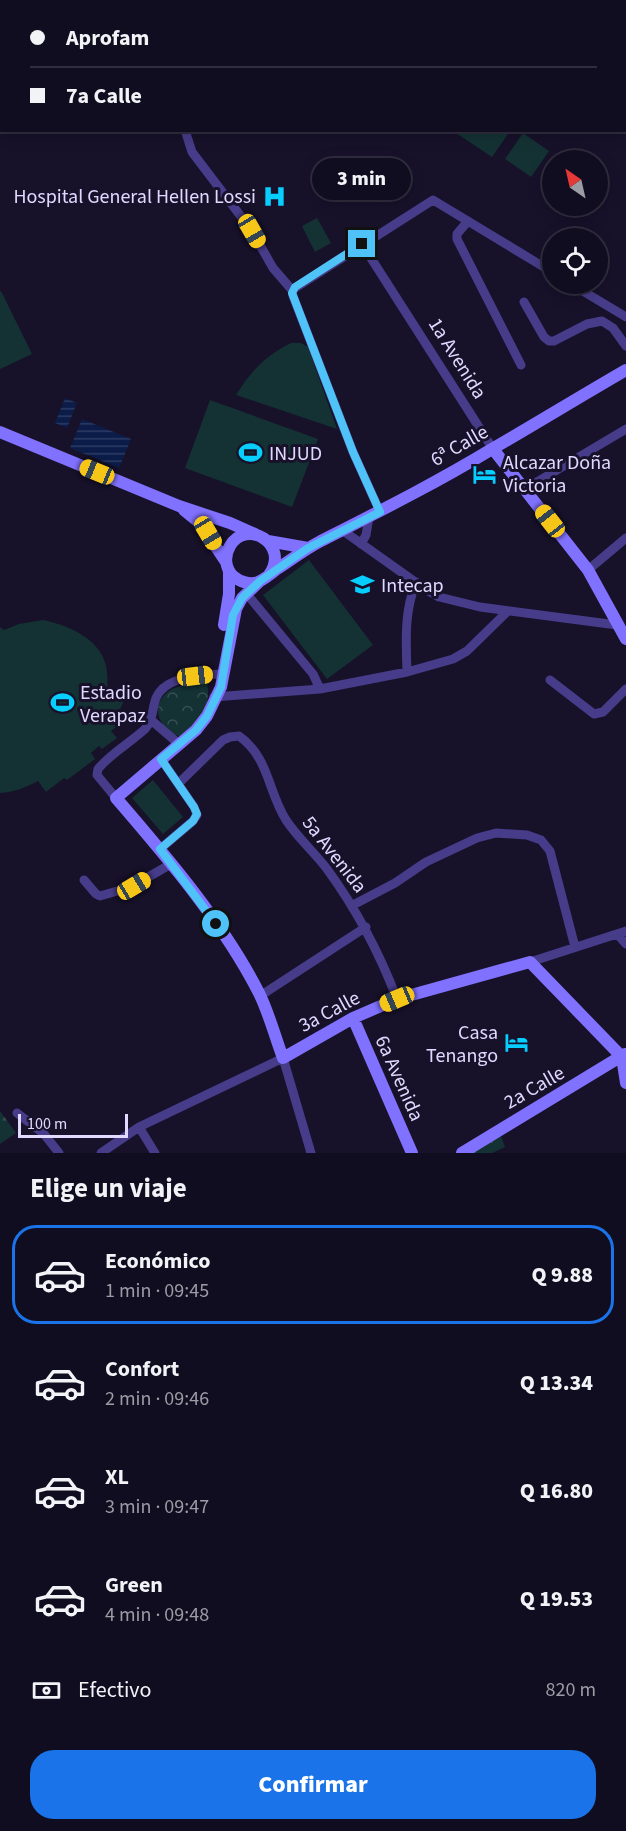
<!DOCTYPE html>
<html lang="es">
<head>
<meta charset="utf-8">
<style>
  body { margin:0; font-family:"Source Sans 3",sans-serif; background:#1a1629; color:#f1f3f6; height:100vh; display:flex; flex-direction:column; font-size:22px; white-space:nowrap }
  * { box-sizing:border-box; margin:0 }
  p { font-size:20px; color:#9c9ca5 }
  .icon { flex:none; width:33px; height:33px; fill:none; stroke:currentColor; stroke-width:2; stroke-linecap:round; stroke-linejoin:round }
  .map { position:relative; height:1153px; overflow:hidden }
  .panel { display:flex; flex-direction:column; background:#110d20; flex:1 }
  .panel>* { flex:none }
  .banner { position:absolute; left:0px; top:0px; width:627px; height:132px; box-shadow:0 3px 15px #0003,0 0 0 2px #302d3e; display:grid; align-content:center; height:132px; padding:0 30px; background:#110d20 }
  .needle { width:39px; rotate:326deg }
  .buttons { position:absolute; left:542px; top:150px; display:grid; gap:12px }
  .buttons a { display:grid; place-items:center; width:66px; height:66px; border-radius:50%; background:#110d20; box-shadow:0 3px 15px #0003,0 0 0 2px #302d3e; font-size:30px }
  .scale { position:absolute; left:18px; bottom:15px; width:110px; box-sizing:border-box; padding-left:6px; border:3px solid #e1d9ff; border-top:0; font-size:16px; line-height:21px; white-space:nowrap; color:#e1d9ff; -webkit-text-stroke:4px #17112a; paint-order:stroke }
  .end { position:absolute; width:27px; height:27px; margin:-14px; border:8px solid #4fc3f7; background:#111; box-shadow:0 0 0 3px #111 }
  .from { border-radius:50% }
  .bubble { position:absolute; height:42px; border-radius:21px; background:#110d20; box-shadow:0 3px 15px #0003,0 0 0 2px #302d3e; font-size:20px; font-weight:800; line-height:42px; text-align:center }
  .car { position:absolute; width:18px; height:36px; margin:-18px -9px; border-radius:8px; box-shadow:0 0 4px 2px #0007; background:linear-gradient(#f5c518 24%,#345 0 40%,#f5c518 0 76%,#345 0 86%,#f5c518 0) }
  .banner b { display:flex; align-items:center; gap:21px; height:57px; font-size:22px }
  .banner b+b { border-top:2px solid #302d3e }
  .banner i { width:15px; height:15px; background:#f1f3f6 }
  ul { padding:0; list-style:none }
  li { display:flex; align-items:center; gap:18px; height:99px; margin:0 12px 9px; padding:0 18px; border:3px solid transparent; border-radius:24px }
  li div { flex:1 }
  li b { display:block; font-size:22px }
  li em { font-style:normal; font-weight:800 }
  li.on { border-color:#1a73e8 }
  li>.icon { width:54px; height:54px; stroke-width:1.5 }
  h2 { padding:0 30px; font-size:27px; line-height:72px }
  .pay { display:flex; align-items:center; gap:15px; height:66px; padding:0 30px; font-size:22px }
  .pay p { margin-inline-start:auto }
  .action { display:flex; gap:12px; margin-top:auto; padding:12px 30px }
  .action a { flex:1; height:69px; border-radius:24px; background:#1a73e8; color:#fff; font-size:24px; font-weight:800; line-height:69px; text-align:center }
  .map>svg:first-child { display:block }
</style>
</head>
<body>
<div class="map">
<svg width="626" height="1153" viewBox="0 0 626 1153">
  <defs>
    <pattern id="forest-firs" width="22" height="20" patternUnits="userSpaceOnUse" patternTransform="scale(1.5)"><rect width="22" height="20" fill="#143234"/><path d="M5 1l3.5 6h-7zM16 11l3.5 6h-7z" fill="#364f52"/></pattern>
    <pattern id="park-crowns" width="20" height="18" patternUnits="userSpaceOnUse" patternTransform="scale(1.5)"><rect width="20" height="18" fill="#143234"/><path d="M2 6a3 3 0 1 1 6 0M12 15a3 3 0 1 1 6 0" fill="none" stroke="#364f52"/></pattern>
    <pattern id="water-rules" width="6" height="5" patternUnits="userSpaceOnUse" patternTransform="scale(1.5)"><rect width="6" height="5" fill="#0b1c49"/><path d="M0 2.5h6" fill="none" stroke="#2e3c64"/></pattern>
  </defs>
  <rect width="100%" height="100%" fill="#17112a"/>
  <path fill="#143234" d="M453 131H510L492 157Z
    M523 133 549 151 531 177 505 159Z
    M317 218 331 243 315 252 302 226Z
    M1 291 32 354 0 369V292Z
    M291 343H301L308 347 337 429 236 395C251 371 265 356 291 343Z
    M210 400 318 439 292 507 185 468Z
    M309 560 373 645 327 679 263 595Z
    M43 620C67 625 100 638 106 666 108 674 107 683 108 691L125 698 115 721 119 725 111 731 117 738 102 749 99 746 91 753 95 759 67 780 64 778 46 792 38 781C25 788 14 792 0 793V627L4 630 19 624Z
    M153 780 183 817 163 834 132 798Z"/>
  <path fill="url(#forest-firs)" d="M0 1111 16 1133 0 1144Z"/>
  <path fill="url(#park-crowns)" d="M196 683H207C212 709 199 720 181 737 160 730 148 707 169 691 176 686 187 685 196 683Z
    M500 1134 505 1147 492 1153H467Z"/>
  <path fill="url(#water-rules)" d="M65 398 77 403 67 428 55 423Z
    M82 419 131 439 119 468 70 448Z"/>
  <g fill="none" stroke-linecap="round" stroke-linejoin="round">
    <path stroke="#463c89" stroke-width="9" d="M168 2 169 0
      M185 130 192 152 252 231 273 268 292 290 293 296 353 452 380 512
      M468 221 457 234V239L521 365
      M362 244 493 449
      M571 284 626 317
      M292 290 433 200 552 272
      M524 302 544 337 549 341H554L587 324 602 321 613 328 626 346
      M525 489 626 429
      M342 530 425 589 439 597 480 607 617 625
      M361 544 366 535 369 517
      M588 570 626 538
      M246 593 313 674 320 689
      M407 672C406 641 404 612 416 582
      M550 680 594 714 603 712 626 689
      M214 697 320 689 407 672 453 659 467 651 508 611
      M151 720 179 744
      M179 783 223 740 230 737 239 736C269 757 268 792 286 820 297 837 314 852 327 869 357 910 379 952 397 999
      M116 798 97 775 98 769C111 753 130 743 145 729 153 721 152 709 156 698 165 676 203 674 224 674
      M160 849 193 821 197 815 194 807 161 759
      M84 880 96 894 100 896 131 887 171 864
      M353 905 395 883 426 862 477 838 496 833 527 835 541 840 550 851 575 947
      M618 935 626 944
      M530 962 626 931
      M260 996 366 927
      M17 1113 44 1134 59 1153
      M139 1127 155 1153
      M101 1153 139 1127 283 1058 311 1153"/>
    <path stroke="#8171ff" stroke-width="12" d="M0 432 179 506 230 523 255 534
      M493 449 588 570 626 639
      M184 510 200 523 226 562
      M268 541 308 548
      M269 575C291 544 246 518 230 546 224 556 225 568 233 576 240 582 250 585 258 582 265 579 271 574 277 569 291 560 304 550 319 542 378 512 436 483 492 449 537 423 581 396 626 370
      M260 581 242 598 236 609 221 687 207 716 196 730 116 798C167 857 224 924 259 993 269 1013 275 1037 283 1058L353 1018 397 999 530 962 622 1057 626 1083
      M224 625 229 594V571
      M353 1018 412 1153
      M462 1153 625 1054"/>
  </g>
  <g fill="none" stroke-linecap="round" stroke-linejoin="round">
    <path stroke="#4fc3f7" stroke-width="8" d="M216 924 160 849 193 821 197 814 194 807 161 759 196 730 207 716 221 687 233 615 242 598 260 581 308 548 380 512 353 452 292 293 295 287 362 244"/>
  </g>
  <defs>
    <symbol id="hospital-bare" viewBox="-9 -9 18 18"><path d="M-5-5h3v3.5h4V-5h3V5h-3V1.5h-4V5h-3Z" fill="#06cfff" stroke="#17112a" stroke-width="2.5" paint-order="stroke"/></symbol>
    <symbol id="stadium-bare" viewBox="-9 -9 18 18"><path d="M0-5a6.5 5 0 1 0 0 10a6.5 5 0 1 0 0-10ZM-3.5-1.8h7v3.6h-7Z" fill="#06cfff" stroke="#17112a" stroke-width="2.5" paint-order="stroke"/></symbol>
    <symbol id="hotel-bare" viewBox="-9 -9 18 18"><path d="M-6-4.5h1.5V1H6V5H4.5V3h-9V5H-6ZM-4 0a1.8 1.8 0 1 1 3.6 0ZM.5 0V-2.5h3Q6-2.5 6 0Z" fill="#06cfff" stroke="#17112a" stroke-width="2.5" paint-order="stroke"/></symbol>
    <symbol id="university-bare" viewBox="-9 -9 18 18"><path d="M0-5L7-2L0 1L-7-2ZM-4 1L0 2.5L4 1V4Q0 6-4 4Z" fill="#06cfff" stroke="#17112a" stroke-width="2.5" paint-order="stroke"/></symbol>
  </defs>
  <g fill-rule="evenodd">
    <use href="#hospital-bare" x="258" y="180" width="33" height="33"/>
    <use href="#stadium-bare" x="234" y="436" width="33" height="33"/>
    <use href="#hotel-bare" x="468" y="458" width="33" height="33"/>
    <use href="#university-bare" x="346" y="568" width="33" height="33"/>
    <use href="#stadium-bare" x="46" y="686" width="33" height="33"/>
    <use href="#hotel-bare" x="500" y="1026" width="33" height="33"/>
  </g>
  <g text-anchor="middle" stroke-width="6" stroke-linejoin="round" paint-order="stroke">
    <g font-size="20" fill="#e1d9ff" stroke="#17112a" text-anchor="start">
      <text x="256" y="203" text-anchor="end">Hospital General Hellen Lossi</text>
      <text x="269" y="460">INJUD</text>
      <text x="503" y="469">Alcazar Doña<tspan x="503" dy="23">Victoria</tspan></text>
      <text x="381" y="592">Intecap</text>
      <text x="80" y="699">Estadio<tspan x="80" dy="23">Verapaz</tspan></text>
      <text x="498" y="1039" text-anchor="end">Casa<tspan x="498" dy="23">Tenango</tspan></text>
    </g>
    <g font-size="20" fill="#e1d9ff" stroke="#17112a">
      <text transform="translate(458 358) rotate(58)" y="7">1a Avenida</text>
      <text transform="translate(459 445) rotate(-30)" y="7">6ª Calle</text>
      <text transform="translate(335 854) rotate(52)" y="7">5a Avenida</text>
      <text transform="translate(329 1011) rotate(-28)" y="7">3a Calle</text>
      <text transform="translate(400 1078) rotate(66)" y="7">6a Avenida</text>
      <text transform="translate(534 1087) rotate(-30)" y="7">2a Calle</text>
    </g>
  </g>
</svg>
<div class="buttons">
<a><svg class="needle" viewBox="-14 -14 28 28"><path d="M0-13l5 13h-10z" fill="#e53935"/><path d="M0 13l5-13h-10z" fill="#9c9ca5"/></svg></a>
<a><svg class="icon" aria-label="locate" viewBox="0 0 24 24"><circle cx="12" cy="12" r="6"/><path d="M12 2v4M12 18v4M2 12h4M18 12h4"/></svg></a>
</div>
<div class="scale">100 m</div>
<i class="end from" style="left:216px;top:924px"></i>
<i class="end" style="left:362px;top:244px"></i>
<div class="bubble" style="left:312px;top:158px;width:99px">3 min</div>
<i class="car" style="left:252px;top:231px;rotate:150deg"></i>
<i class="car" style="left:97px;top:472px;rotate:292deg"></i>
<i class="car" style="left:550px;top:521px;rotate:322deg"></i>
<i class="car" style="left:208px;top:533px;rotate:149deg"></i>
<i class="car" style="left:195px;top:676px;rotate:83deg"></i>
<i class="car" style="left:134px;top:886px;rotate:59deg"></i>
<i class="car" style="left:397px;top:999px;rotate:247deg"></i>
<div class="banner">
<b><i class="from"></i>Aprofam</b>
<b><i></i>7a Calle</b>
</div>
</div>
<section class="panel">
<h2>Elige un viaje</h2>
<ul>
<li class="on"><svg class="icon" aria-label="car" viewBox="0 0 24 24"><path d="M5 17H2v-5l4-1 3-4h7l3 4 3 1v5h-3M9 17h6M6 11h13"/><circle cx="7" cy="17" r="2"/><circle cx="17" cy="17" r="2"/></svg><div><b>Económico</b><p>1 min · 09:45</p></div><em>Q 9.88</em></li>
<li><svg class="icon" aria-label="car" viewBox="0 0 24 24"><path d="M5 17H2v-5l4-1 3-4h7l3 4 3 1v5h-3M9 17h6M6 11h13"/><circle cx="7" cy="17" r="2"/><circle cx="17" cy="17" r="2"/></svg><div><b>Confort</b><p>2 min · 09:46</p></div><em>Q 13.34</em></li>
<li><svg class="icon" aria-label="car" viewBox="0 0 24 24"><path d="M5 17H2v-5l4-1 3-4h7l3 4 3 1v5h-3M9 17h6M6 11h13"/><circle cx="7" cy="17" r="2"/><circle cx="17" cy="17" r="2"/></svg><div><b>XL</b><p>3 min · 09:47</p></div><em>Q 16.80</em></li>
<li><svg class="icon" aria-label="car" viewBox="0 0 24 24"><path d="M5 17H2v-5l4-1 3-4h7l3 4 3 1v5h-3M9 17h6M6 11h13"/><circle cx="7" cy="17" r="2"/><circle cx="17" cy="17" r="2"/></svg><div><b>Green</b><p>4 min · 09:48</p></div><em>Q 19.53</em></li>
</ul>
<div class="pay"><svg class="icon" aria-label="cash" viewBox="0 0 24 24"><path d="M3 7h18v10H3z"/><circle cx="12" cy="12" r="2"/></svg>Efectivo<p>820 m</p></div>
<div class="action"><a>Confirmar</a></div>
</section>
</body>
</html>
